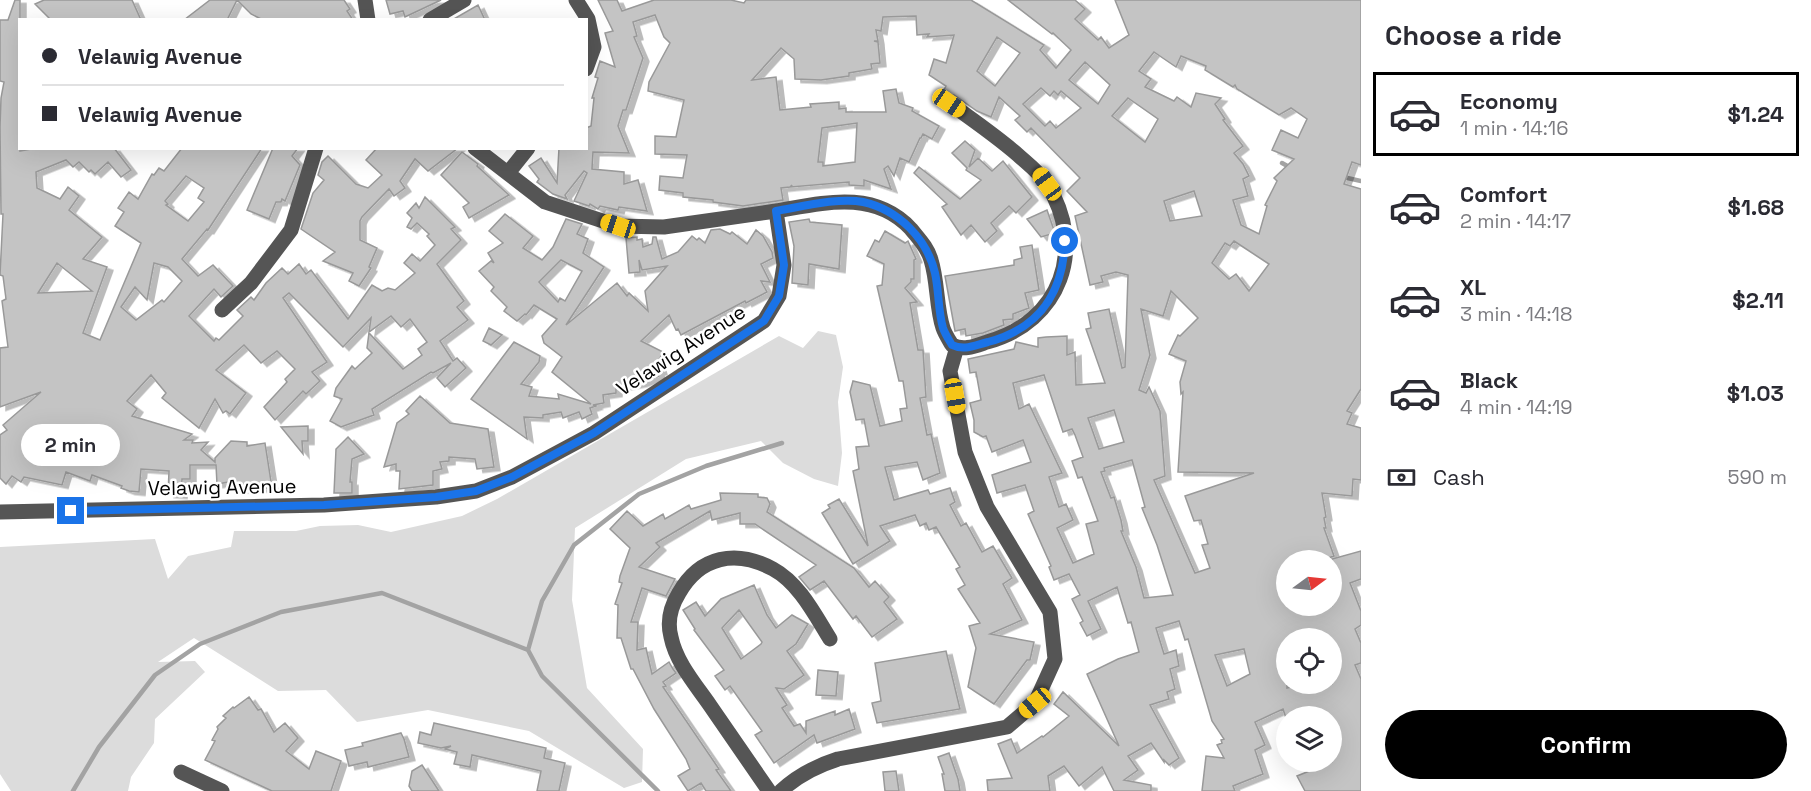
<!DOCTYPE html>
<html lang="en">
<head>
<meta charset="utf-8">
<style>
  body { margin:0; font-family:"Space Grotesk",sans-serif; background:#f7f7f7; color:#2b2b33; height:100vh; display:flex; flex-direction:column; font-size:22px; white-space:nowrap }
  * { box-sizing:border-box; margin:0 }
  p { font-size:20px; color:#7c7c81 }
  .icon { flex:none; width:33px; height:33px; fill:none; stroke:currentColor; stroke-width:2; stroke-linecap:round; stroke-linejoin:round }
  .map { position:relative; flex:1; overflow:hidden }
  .panel { display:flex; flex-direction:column; background:#fff; width:450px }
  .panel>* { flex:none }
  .guide { position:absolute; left:18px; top:18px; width:570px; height:132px; border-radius:0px; box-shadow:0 6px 24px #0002; display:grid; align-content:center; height:132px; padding:0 24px; background:#fff }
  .needle { width:39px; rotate:75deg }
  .buttons { position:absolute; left:1276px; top:550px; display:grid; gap:12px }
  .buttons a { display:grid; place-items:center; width:66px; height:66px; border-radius:50%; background:#fff; box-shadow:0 6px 24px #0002; font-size:30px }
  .end { position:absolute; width:27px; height:27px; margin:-14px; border:8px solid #1a73e8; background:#fff; box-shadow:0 0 0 3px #fff }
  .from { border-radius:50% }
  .bubble { position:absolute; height:42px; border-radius:21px; background:#fff; box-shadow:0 6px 24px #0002; font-size:20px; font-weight:700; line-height:42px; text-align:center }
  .car { position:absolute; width:18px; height:36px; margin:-18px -9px; border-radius:8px; box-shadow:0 0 4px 2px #0007; background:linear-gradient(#f5c518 24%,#345 0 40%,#f5c518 0 76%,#345 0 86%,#f5c518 0) }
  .guide b { display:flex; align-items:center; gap:21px; height:57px; font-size:22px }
  .guide b+b { border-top:2px solid #e1e1e2 }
  .guide i { width:15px; height:15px; background:#2b2b33 }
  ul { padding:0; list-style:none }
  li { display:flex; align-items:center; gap:18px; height:84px; margin:0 12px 9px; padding:0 12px; border:3px solid transparent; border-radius:0px }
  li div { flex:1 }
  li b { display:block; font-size:22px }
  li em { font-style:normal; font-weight:700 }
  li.active { border-color:#000 }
  li>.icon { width:54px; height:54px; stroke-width:1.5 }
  h2 { padding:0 24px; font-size:27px; line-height:72px }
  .pay { display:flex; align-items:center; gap:15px; height:66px; padding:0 24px; font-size:22px }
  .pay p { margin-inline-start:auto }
  .action { display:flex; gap:12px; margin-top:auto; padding:12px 24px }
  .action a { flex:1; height:69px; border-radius:36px; background:#000; color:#fff; font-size:24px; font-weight:700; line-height:69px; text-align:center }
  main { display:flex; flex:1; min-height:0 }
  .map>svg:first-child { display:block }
</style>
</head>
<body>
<main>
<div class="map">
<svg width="1361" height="791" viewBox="0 0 1361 791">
  <defs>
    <filter id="shadow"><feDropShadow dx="6" dy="3.5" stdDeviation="0" flood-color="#0004"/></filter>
  </defs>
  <rect width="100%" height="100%" fill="#fff"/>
  <path fill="#dcdcdc" d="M818 331 836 335 843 367 838 402 842 453 838 486 814 479 783 463 761 441 686 459 575 528 572 600 587 688 643 749 642 782 624 788 529 731 428 710 357 722 326 690 278 691 194 638 158 662 195 661 205 672 155 719 154 743 131 777 128 791H11L0 774V547L155 539 168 579 188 556 231 547 234 531H296L320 526 358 525 391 532 462 516 497 499 779 336 803 348Z"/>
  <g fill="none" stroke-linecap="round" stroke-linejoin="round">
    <path stroke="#a3a3a3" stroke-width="4.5" d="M1282 163 1291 168
      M1343 177 1361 181
      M528 650 542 676 658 791
      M73 791 99 747 155 675 200 644 281 612 382 593 528 650 542 601 574 545 639 494 706 466 782 443"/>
  </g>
  <path fill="#c4c4c4" stroke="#999" stroke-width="1.5" fill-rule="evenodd" filter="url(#shadow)" d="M15 0H20V151L36 148H114L131 170 121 177 108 162 95 174 91 170 89 172 79 162 73 167 66 160 36 172 37 188 60 199 68 187 79 196 69 210 102 237 83 259 107 267 83 333 100 340 141 243 115 226 124 212 118 208 129 192 138 199 152 174 154 175 159 168 164 171 182 148H262L208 230 207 229 182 259 198 276 213 265 233 286 221 297 214 289 189 316 214 341 216 338 219 340 243 316 237 310 251 297 254 300 266 283 282 268 288 274 299 264 306 274 311 270 348 319 372 285 382 291 388 288 395 290 415 273 404 263 412 254 420 261 435 245 427 236 429 234 417 223 411 229 407 227 412 218 407 213 416 203 419 208 425 197 455 227 451 229 461 240 437 264 464 301 457 307 468 320 440 341 453 361 457 358 466 368 445 387 437 378 451 363 433 373 431 372 372 409 374 415 341 427 330 421 342 399 334 396 336 388 352 366 355 369 372 353 367 348 369 333 403 369 422 355 418 349 427 342 410 319 401 327 391 316 369 332 371 318 343 347 289 293 283 298 327 362 312 372 320 381 306 394 303 391 275 420 264 407 287 382 285 379 295 369 277 351 261 363 244 345 216 370 246 393 230 414 226 411 223 413 215 399 199 428 162 398 166 393 151 375 127 401 137 409 132 416 192 434 184 440H193L192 443 208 442 201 450 215 462V458L231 441 247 442V446L265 443 272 488 229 490V482L217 484 216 465H190V479H182L181 495 168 494 169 471 141 469 139 492 129 491 121 488 122 486 92 475 90 481 66 472 62 485 24 477 21 482 12 476 6 484 0 478V435L7 430 3 425 41 392 0 407V348L8 347 2 301 6 299 3 276 0 275 3 214H1L0 127 1 98 4 82 0 81V20H8ZM186 176 204 188 198 198 204 202 188 221 166 205 168 204 165 201ZM57 263 92 291 38 293ZM154 263 168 267 182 281 164 302 162 300 136 320 121 307 135 287 147 300Z
    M44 0H132L141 20H51L35 4Z
    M210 0H344L350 9 347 11 353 20H263L251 14 237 0 227 20H184Z
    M386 0H441L405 17 403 11 390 14Z
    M598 0H617L622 11 654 0H731L744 3 746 0H971L1044 45 1040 50 1056 68 1071 50 1053 33 1052 34 1008 0H1075L1085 9 1075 19 1098 40 1101 37 1109 48 1129 35 1115 0H1361V165L1352 162 1344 184 1361 189V389L1347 411 1352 413 1347 424 1361 428V480L1353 479 1352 496 1322 493 1326 517 1324 518 1326 528H1324L1334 556 1320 561H1287V606H1332V559L1361 551V579L1350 583 1361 611V625L1355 629 1361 643V663L1355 665 1361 679V791H1305L1297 776 1332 762V717L1286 718 1283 709 1255 722 1265 745 1255 750 1263 774 1233 786 1235 791H1202L1206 756 1224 758 1217 745 1222 743 1221 740 1224 739 1212 721 1188 639 1185 640 1179 621 1156 628 1164 654 1176 650 1179 666 1170 669 1175 689 1167 692 1169 699 1150 705 1179 758 1169 765 1164 760V762L1151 743 1128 756 1138 770 1124 780 1151 785V791H1114L1102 767 1079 786 1064 766 1048 776 1050 791H988L987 780 1012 778 998 744 1011 739 1017 753 1042 736 1043 737 1069 716 1054 704 1063 692 1119 746 1087 674 1118 659 1139 652 1131 622 1128 623 1117 587 1088 601 1101 629 1087 636 1080 623 1083 621 1072 599 1080 595 1069 574 1054 580 1049 567 1051 566 1028 514 1034 511 1025 485 997 493 992 475 1031 462 1023 440 992 452 986 436 983 437 974 432V420L970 403 981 400 976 372 970 373 968 359 1014 349 1016 342 1038 347V338L1046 337 1067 336V355L1075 352 1076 385 1105 383 1086 329 1091 328 1088 313 1109 309 1122 368 1125 367 1128 275 1116 272 1101 276 1103 282 1090 285 1075 216 1087 212 1067 191 1080 178 1031 128 1027 132 1015 120 1020 116 999 97 991 117 977 111 954 95H941L946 86 929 75 934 59 946 63 954 35 927 37 929 34 917 35 916 16 883 17 881 31 876 30 878 41H874L878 42 880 63 871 64 872 69 849 73V76L821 80 795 79 794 59 781 48 752 80 776 77 780 110 811 107 810 104 839 102V109L846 108V112H886L883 91 896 89 899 103 913 108 912 111 939 126 932 139 923 134 921 138H920L909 162 900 158 894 176 888 166 884 169 891 189 864 180V186L849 185V182L791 187 792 185 790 187 781 188 783 200 743 206 713 202V200L683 197V193L659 190 660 176 683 178 687 155 655 154V136L676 137 684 100 648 91 649 82 670 43 664 37 655 15 633 22 637 36 634 37 643 58 626 110H623L618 126 629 153 593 152 592 169 624 172V184L638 180 647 211 619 207 618 210 600 206 598 209 590 204 589 206 574 201 587 173 584 171 565 195 567 199 553 194 537 182 539 179 529 166 541 158 557 183 559 148H586V128L591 126 594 98H592L598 78 595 77 600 61 615 67 605 33 613 31ZM997 37 1020 53 995 86 977 71ZM1154 52 1176 67 1181 56 1206 66 1205 70 1233 87 1235 85 1237 89 1279 115 1291 108 1307 119 1298 138 1281 130 1272 150 1294 159 1274 178 1277 181 1265 205 1267 206 1259 234 1241 225 1233 200 1248 196 1243 179 1249 176 1243 164 1234 153 1243 146 1223 120 1225 119 1215 104 1221 98 1196 93 1191 107 1177 97 1174 101 1145 87 1151 79 1139 71ZM1085 62 1110 85 1098 104 1069 80ZM1041 88 1050 96 1054 91 1058 95 1061 91 1081 108 1056 128 1050 121 1045 126 1023 104ZM1128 98 1158 119 1145 142 1112 116ZM857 123 855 162 823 166V162H818L822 128ZM1194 191 1202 216 1170 221 1164 201ZM1234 241 1269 264 1249 291 1236 274 1229 279 1212 263 1225 243 1230 246ZM1171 291 1198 318 1180 336 1178 335 1169 354 1186 361 1180 382 1181 394 1183 392 1178 472 1254 473 1185 496 1194 521 1201 520 1208 544 1202 545 1210 568 1195 573 1154 480 1165 476 1160 411 1149 387 1146 393 1139 390 1150 355 1141 309 1163 316ZM1044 375 1063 432 1072 429 1075 435 1083 457 1072 461 1078 478 1082 477 1098 521 1086 524 1094 554 1073 563 1057 528 1073 520 1066 504 1059 507 1049 477 1062 473 1029 404 1019 409 1013 383ZM1114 410 1124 442 1099 449 1088 418ZM1132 460 1145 507 1142 508 1157 545 1173 595 1144 598 1136 567 1121 531H1123L1121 520 1114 497 1111 498 1101 472 1105 471 1104 468ZM1287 639H1332V684H1303L1287 688ZM1244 649 1250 674 1227 686 1215 655Z
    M478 5 485 20H452Z
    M965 141 975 150 969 167 978 158 992 171 1003 161 1032 197 1016 213 1009 206 991 223 997 231 985 242 971 225 961 235 942 207 947 204 914 173 919 167 960 199 981 180 966 170 967 168 952 153Z
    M273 148H298L292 156 300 165 285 201 282 199 281 202H276L269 219 247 210Z
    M377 148H458L428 171 415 159 400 181 405 188 394 196 389 189 362 217 360 221V240L377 248 369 267 371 268 359 286 349 281 353 273 323 261 335 252 301 229 313 193 324 180 318 175 322 162 328 156 356 184 368 188 382 175 366 160Z
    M462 152 478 164 477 166 509 195 469 218 463 207 469 203 441 175Z
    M1047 210 1055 233 1041 237 1027 219Z
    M505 214 533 236 523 248 542 260 553 247 566 219 582 224 577 234 588 239 583 253 604 267 566 325 617 283 627 296 629 293 648 311 645 291 667 266 642 270 639 260 640 272 629 273 626 238 637 237V240L642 239 643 247 652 244 653 237H656L662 259 678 252 692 236 697 240 699 238 705 243 711 230 720 229 730 234 732 232 747 244 756 230 763 236 772 252 773 258 761 264 770 282 761 281 767 292 746 303 745 301 681 335 678 329 676 330 669 315 641 341 663 352 658 362 661 371 658 372 659 376 641 383 616 388V393L603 395 604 403 593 405 596 406 590 408 592 414 582 419 579 412 563 418 561 412 543 415V418L524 417 527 439 471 399 514 342 540 356 539 362 521 384 532 387 529 396 559 399 558 394 591 404 552 372 562 357 544 343 542 336 557 319 534 305 526 315 525 314 517 321 504 311 507 307 491 291 494 287 479 271 491 261 494 263 488 253 503 243 489 231ZM561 260 582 271 565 301 560 298 558 302 539 282Z
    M809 219 810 222 842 225 839 269 809 264 808 285 792 283 794 246 789 222Z
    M885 231 905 243 908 241 916 259 914 260V279H911V282L905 288 917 302 910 303 918 350H923L926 397 920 398 927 435 931 434 940 473 923 480 917 462 885 467 894 500 928 490 930 494 950 488 955 502 950 505 961 526 966 523 982 552 993 546 1012 578 1003 584 1022 620 990 634 1034 642 1030 660H1027L994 704 968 687 976 648 969 626 980 623 958 589 965 585 956 569 960 567 936 527 929 530 926 523 920 526 915 515 880 526 890 541 853 564 822 513 830 508 828 505 839 499 868 546 853 471 859 469 856 447 869 446 864 419 856 420 850 392 853 381 870 385 880 426 902 421 900 409 907 408 903 381H899L877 286 882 285 884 264 867 256 875 240 879 242Z
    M1032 245 1039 290 1025 293 1029 308 1013 314V319L1003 320 1004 325 983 333 966 336 965 329 955 331 945 276 1014 265V260L1022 258 1020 247Z
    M489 328 502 335 491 345 483 341Z
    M420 396 450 423 488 429 494 467 477 469 475 459 449 457V461L440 462 442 469 433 471V485L399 489 400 471H396V464L384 467 397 423 409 414 406 411Z
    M308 426V441H302L303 454 281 427Z
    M348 437 364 454 352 459 350 482H352V493H334L336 449Z
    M720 493 758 494V497L767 498 770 504 767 512 854 568 869 587 875 581 889 597 884 602 897 619 872 637 856 616 853 619 824 581 810 590 799 577 816 565 755 524H740V513L712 520 710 511 656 543 660 547 639 567 675 579 666 596 642 588 631 622H638L637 650 646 648 652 674 669 662 673 669 676 673 663 682 666 686 663 687 719 769 716 770 731 791H706L701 783 688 791 678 776 690 769 686 759 654 709 633 669H631L621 638H617L618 605 615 604 622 583 619 582 620 576 630 548 610 529 627 511 643 526 663 514 665 519 689 505 691 509 721 500Z
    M754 585 767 615 776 628 792 615 808 624 796 644 787 651 804 675 784 689 776 688 787 705 782 708 794 726 800 724 806 733V721L835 711V715L849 709 855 729 817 743 814 735 774 763 755 735 762 731 730 686 725 690 715 676 724 670 694 630 695 629 683 610 696 602 705 616 721 599ZM739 610 762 642 761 644 741 659 722 628Z
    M946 651 960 709 877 723 872 703 881 701 875 663Z
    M818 670 838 672 836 696 816 695Z
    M249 697 258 710 261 709 274 732 285 723 298 738 286 751 309 769 316 751 341 761 331 791H272L205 760 215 741 212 740 218 729 217 727 226 718 223 716 233 707 234 708Z
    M434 723 546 748 544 758 565 763 559 791H537L541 771 472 755 470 767 454 764 457 752 445 749 451 746 441 748 418 743 420 732 431 735Z
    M401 733 404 739 409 757 368 767 367 762 349 766 345 750 363 746 362 743Z
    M949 753 958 779 960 791H945L942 774H944L938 757Z
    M422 765 439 791H412L409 786 412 771Z
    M896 771 899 791H885L883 772Z"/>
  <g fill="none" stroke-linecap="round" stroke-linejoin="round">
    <path stroke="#555" stroke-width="15" d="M365 0 368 20
      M576 0 588 19 594 47 586 69
      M430 20 464 0
      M475 148 545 202 618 226 664 227 776 211
      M508 173 528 148
      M222 310 251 283 291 230 316 148
      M0 512 324 505 436 497 476 491 512 477 594 433 764 321 779 296 784 265 776 211C823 203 874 189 911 229 919 239 928 248 931 260 938 282 936 307 943 328 945 334 949 340 952 345 964 351 975 346 987 342 1061 322 1087 248 1047 184 1039 172 1028 164 1018 155 996 136 973 120 949 103
      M181 772 222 791
      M769 791C749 762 729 733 709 704 695 684 676 662 671 637 667 622 671 606 679 593 700 556 736 549 773 569 799 583 815 615 830 639
      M781 791C798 775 816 766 838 759L1007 727 1035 703 1055 659 1050 612 987 507 965 452 950 371 957 347"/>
  </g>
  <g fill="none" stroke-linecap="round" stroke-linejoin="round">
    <path stroke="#1a73e8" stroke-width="8" d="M71 511 324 505 436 497 476 491 512 477 594 433 764 321 779 296 784 265 776 211C800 207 839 197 863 202 899 210 927 239 935 273 939 291 938 311 943 328 945 334 949 340 952 345 964 351 975 345 988 342 1040 328 1063 293 1065 241"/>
  </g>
  <g text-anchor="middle" stroke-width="5" stroke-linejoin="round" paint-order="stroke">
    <g font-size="20" fill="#000" stroke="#fff">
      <text transform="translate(681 350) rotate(-33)" y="7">Velawig Avenue</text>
      <text transform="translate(222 487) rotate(-1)" y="7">Velawig Avenue</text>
    </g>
  </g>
</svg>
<div class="buttons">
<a><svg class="needle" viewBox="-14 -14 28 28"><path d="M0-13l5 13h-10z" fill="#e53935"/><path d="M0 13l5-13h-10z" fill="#7c7c81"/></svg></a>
<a><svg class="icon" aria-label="locate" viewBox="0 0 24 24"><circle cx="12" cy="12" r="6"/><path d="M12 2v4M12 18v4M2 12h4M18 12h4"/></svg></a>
<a><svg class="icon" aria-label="layers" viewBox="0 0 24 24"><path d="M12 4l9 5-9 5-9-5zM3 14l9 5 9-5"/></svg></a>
</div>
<i class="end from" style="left:1065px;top:241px"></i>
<i class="end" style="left:71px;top:511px"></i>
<div class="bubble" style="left:21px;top:424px;width:99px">2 min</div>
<i class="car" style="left:949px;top:103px;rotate:124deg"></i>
<i class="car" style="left:1047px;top:184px;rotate:324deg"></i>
<i class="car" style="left:618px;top:226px;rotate:288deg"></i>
<i class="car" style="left:955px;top:396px;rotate:170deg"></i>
<i class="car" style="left:1035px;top:703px;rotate:230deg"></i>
<div class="guide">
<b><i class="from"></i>Velawig Avenue</b>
<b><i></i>Velawig Avenue</b>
</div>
</div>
<section class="panel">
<h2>Choose a ride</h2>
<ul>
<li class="active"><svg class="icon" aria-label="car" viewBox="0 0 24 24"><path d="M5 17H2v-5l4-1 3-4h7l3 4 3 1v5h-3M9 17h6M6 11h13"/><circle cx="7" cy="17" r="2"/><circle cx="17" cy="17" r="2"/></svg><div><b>Economy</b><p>1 min · 14:16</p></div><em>$1.24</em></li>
<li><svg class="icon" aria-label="car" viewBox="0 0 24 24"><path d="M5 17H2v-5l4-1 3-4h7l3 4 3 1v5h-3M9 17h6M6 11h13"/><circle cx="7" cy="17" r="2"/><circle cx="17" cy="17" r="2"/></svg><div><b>Comfort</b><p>2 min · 14:17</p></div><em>$1.68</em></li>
<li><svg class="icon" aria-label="car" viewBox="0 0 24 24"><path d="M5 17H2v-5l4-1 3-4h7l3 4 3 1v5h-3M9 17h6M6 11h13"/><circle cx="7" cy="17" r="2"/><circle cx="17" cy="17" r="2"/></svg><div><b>XL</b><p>3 min · 14:18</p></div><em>$2.11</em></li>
<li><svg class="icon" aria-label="car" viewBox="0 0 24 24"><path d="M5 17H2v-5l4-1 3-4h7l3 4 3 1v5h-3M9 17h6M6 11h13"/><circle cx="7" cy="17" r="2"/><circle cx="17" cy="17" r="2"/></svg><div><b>Black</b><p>4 min · 14:19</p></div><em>$1.03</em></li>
</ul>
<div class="pay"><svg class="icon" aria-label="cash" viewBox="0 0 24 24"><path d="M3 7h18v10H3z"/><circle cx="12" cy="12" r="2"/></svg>Cash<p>590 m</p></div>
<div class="action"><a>Confirm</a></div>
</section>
</main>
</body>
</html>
